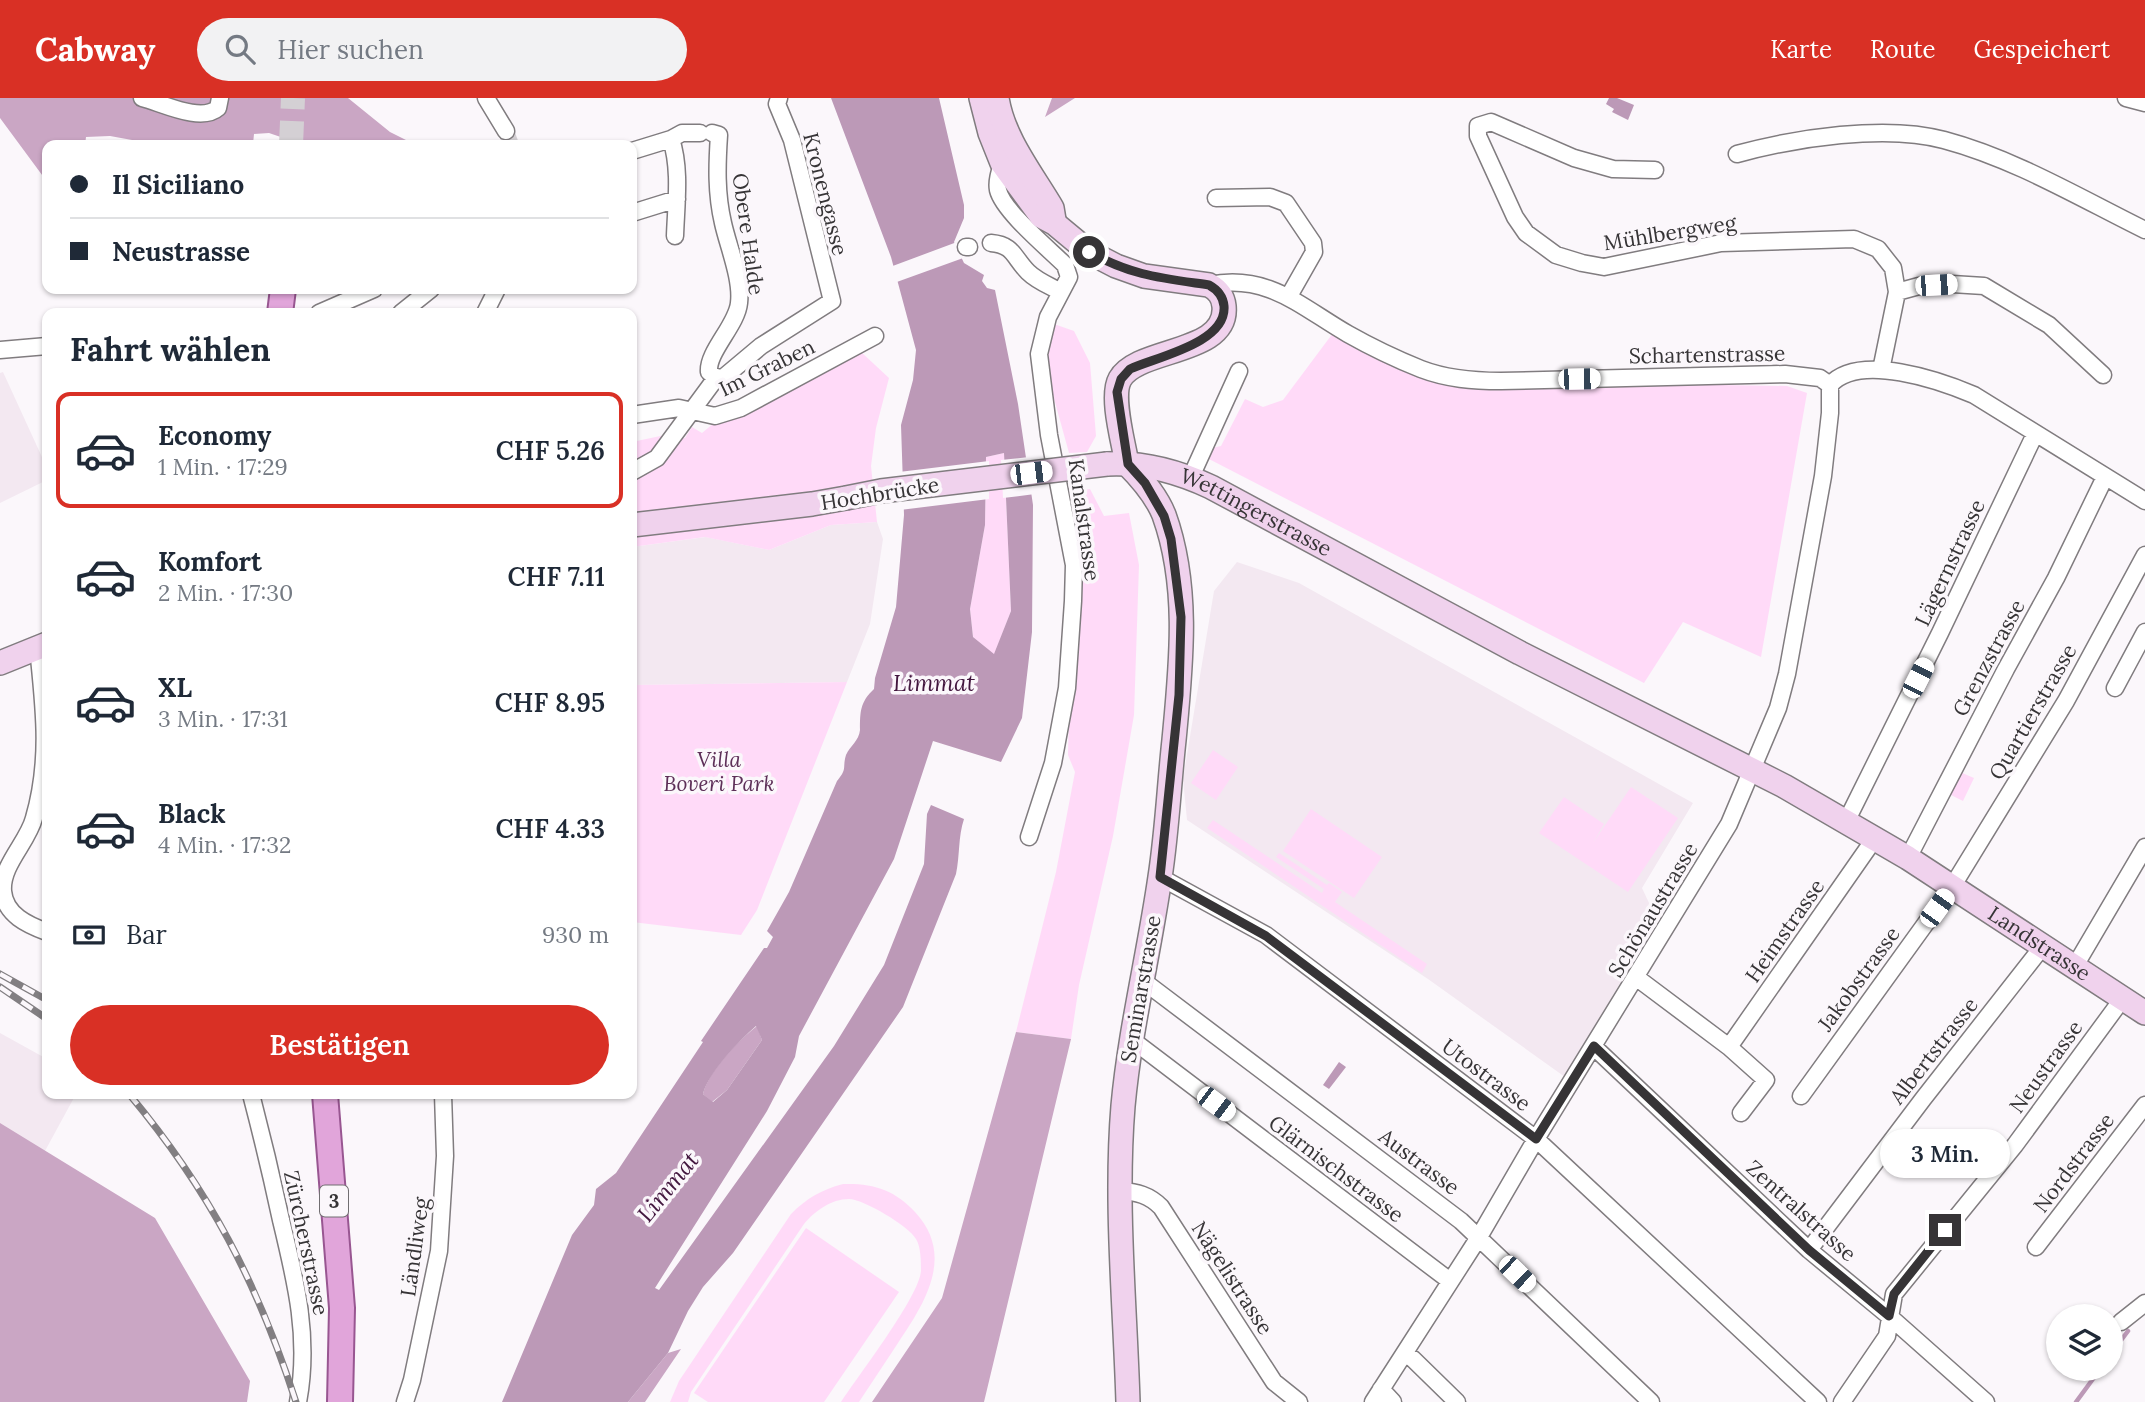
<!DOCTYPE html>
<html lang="de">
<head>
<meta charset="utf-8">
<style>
  body { margin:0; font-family:Lora,serif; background:#f2f2f3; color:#1f2937; height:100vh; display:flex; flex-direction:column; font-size:26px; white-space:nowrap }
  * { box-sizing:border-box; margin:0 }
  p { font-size:23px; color:#747a83 }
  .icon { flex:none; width:38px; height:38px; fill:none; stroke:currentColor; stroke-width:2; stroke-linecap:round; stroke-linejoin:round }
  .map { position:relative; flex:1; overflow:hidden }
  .sheet { position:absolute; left:42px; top:210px; width:595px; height:791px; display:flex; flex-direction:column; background:#fff; border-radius:14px; box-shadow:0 2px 5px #0004 }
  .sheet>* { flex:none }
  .hud { position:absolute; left:42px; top:42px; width:595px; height:154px; border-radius:14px; box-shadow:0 2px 5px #0004; display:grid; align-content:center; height:154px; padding:0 28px; background:#fff }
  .fabs { position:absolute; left:2046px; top:1206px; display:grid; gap:14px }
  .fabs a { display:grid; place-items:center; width:77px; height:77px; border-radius:50%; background:#fff; box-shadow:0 2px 5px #0004; font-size:35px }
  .end { position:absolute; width:32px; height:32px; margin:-16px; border:9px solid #363436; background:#fff; box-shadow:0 0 0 4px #fff }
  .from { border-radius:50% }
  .bubble { position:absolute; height:49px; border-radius:24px; background:#fff; box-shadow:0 2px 5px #0004; font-size:23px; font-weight:600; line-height:49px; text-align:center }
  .car { position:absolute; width:21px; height:42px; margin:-21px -10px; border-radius:9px; box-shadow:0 0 5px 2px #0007; background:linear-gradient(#fff 24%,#345 0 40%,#fff 0 76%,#345 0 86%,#fff 0) }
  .hud b { display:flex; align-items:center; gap:24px; height:66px; font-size:26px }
  .hud b+b { border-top:2px solid #e0e1e3 }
  .hud i { width:18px; height:18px; background:#1f2937 }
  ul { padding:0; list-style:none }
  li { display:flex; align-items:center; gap:21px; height:116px; margin:0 14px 10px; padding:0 14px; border:4px solid transparent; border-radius:14px }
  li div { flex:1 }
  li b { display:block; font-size:26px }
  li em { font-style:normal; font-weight:600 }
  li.current { border-color:#d93025 }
  li>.icon { width:63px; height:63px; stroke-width:1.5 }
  h2 { padding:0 28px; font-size:32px; line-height:84px }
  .pay { display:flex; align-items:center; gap:18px; height:77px; padding:0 28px; font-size:26px }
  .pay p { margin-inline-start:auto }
  .button { display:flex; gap:14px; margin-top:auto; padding:14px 28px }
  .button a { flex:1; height:80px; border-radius:42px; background:#d93025; color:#fff; font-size:28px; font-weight:600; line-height:80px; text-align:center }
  header { display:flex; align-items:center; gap:42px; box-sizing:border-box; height:98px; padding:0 35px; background:#d93025; color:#fff }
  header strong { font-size:33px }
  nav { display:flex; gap:38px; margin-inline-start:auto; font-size:24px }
  .search { width:490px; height:63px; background:#f2f2f3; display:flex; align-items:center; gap:18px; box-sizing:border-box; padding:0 24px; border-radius:38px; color:#747a83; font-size:26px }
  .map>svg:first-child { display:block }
</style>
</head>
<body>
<header>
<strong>Cabway</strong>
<div class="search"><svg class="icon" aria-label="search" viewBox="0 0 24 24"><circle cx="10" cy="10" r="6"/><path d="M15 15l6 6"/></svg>Hier suchen</div>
<nav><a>Karte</a><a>Route</a><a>Gespeichert</a></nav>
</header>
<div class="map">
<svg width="2145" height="1304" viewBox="0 0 2145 1304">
  <rect width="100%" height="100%" fill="#fbf7fb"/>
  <path fill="#f3e8f1" d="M3 274 47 370V382L0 405V275Z
    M877 424 883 441 870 526 847 584 632 587V449L706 439 769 452 831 427Z
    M1237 464 1299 485 1693 705 1642 790 1657 822 1565 979 1428 881 1187 722 1183 681 1214 493Z
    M0 935 47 961V996H76L39 1064 0 1042Z"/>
  <path fill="#ffdaf8" d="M1054 226 1074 233 1090 265 1096 338 1087 354 1069 355 1047 275 1048 246Z
    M1333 235 1399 269 1470 290 1664 286 1787 288 1807 295 1761 559 1683 524 1644 585 1207 360 1212 350 1221 348 1245 301 1263 309 1283 302Z
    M860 253 889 280 876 330 871 368 877 424 831 427 769 452 705 439 632 449V344L670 336 685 340 692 329 702 335 732 310Z
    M1004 355 1011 513 994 557 973 539 970 511 985 427 986 359Z
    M1090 391 1104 418 1129 415 1139 467 1134 617 1113 738 1079 887 1071 941 1016 934 1056 774 1075 674 1068 657 1070 566 1068 474 1056 396Z
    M847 584 757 812 741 837 632 824V587Z
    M1213 652 1238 669 1216 702 1191 685Z
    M1960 674 1974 680 1963 703 1949 696Z
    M1631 689 1678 720 1628 794 1539 735 1564 699 1604 726 1593 745Z
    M1311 711 1382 759 1354 800 1283 753Z
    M1213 722 1322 795 1324 791 1276 759 1279 755 1327 787 1329 785 1342 794 1335 804 1427 866 1422 875 1207 730Z
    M843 1086C873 1085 895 1092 915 1114 956 1158 924 1206 898 1245 885 1265 872 1284 859 1304H841C858 1278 919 1199 921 1173 921 1164 921 1149 916 1141 909 1128 863 1101 849 1101 831 1101 815 1113 804 1126L691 1294 688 1304H670L679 1283 791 1116C807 1100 821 1092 843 1086Z
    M806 1130 899 1194 824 1304H708L694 1295Z"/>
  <path fill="#caa6c4" d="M0 0H348L390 34 416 47H304L269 35 254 36 253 46 196 42 143 44 110 38 86 39 85 47H47V79L45 81 0 20Z
    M1052 0H1075L1045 19Z
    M757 928 762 942 727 992 712 1004 703 996C708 974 739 942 757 928Z
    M1016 934 1071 941 984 1304H872L942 1200Z
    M0 1025 155 1120 250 1283 247 1304H0Z
    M681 1251 645 1304H628L668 1255Z"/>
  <path fill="#bc99b7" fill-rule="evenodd" d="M831 0H939L964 107V120L954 144 964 165 984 177 982 183 987 190 995 192 1018 306 1033 407 1032 534 1022 620 1001 664 933 643 894 761 799 938 795 959 767 1013 655 1190 659 1192 834 948 884 867 924 766 927 716 931 707 964 721C958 739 960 757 956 776L903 909 733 1155 703 1189 688 1213 668 1255 628 1304H502L572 1137 594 1107 596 1091 616 1075 703 944 701 943 764 850H767L773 839 767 833 789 794 837 683C848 670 842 670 846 657 850 648 859 643 860 632 860 614 860 604 874 591L875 580 896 509 904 417 901 327 913 282 916 252 891 159ZM1004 355 1011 513 994 556 973 539 970 511 985 427 986 359ZM756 928 762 942 727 992 713 1004 703 996C708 975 739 943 756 928Z
    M1609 0H1617L1634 7 1628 22 1612 14 1614 11 1606 6Z
    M1339 964 1346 969 1329 991 1323 987Z"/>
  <path fill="#fbf7fb" d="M957 144 963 157 966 159 894 185 890 169Z
    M1029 359 1035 396 1003 400 1001 362Z
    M989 363V401L900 412 899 374Z"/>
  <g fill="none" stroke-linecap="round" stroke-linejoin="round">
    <path stroke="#bc99b7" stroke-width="4.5" d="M2110 1257 2128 1233
      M2076 1304 2101 1270"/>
    <path stroke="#d4d0d4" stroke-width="16" stroke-dasharray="16 8" stroke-linecap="butt" d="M506 33 511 47"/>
    <path stroke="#d4d0d4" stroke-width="24" stroke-dasharray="24 12" stroke-linecap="butt" d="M291 47 293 0"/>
    <defs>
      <path id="street" d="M142 0C162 5 201 25 218 10L220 0
        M486 0 506 33
        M2126 0 2145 5
        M712 35 719 37C717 67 716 95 723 125 728 148 742 181 739 205 737 227 707 254 709 274L716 280
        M671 41C681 71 676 107 675 138
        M632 53 671 41 682 35H700
        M1737 56C1795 40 1886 26 1944 42 2015 61 2080 100 2145 132
        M1004 60C1001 70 996 82 998 92 1003 113 1049 151 1065 167L1069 179 1048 219 1039 256 1049 337 1074 467 1073 503 1067 590 1053 665 1029 739
        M1655 72 1613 71 1574 60 1491 24 1478 28V38L1515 119 1526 135 1556 157 1582 165 1604 169 1721 145 1854 141 1878 151 1893 170 1897 194 1881 272
        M1216 100 1270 99 1286 105 1313 145 1314 154 1289 198
        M632 115 677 101
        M991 145C1014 147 1013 159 1028 174 1037 183 1050 188 1061 194
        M966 149H969
        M1209 187C1268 175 1301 209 1348 236 1371 249 1396 261 1421 271 1447 281 1473 283 1501 283L1785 276 1820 280 1830 287
        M1897 194 1919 188 1952 186 1984 188 2049 227 2103 277
        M319 215 374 191
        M401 215 431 191
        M485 215 497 191
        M0 252 47 248
        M716 280 724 279 761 248 832 203 792 42 777 6 779 0
        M1830 287C1859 254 1941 283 1974 297L2145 403
        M632 317 679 310 715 318 741 310 875 238
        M632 374 657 360 716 280
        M1190 381 1239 273
        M38 550C44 609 51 661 34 720 28 744 1 767 3 793 5 817 28 827 47 834
        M2115 590 2145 534
        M1846 724 1940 535 2035 336
        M1908 760 2006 571 2056 480 2105 379
        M1160 779 1266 837 1536 1041 1818 1304
        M2075 868 2145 749
        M1637 880 1729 949
        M1142 882 1461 1123 1651 1304
        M1131 941 1450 1183
        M1594 949 1809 1152 1889 1218 1986 1304
        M251 996C262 1038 272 1080 281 1122 296 1184 310 1241 298 1304
        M1801 998 1952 789 2066 603 2145 457
        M1741 1015 1766 982 1729 949 1875 740
        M1121 1093C1137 1094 1149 1097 1161 1109L1274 1284 1299 1304
        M2036 1149 2145 1007
        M1809 1152 1923 1001 2043 848
        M2121 1224 2145 1205
        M1405 1256 1413 1261 1457 1304
        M1381 1291 1393 1304
        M405 1304 412 1282 439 1153 445 1058 443 996
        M1373 1304 1479 1139 1536 1041 1729 726 1778 610 1787 576 1823 378 1830 315V287
        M1842 1304 1887 1238 1894 1196 2015 1047 2123 900"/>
      <g id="secondary">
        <path d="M981 0 990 35 1002 65 1041 118 1054 125 1089 154 1116 168 1144 178 1209 187C1218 192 1223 198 1224 208 1229 257 1138 249 1120 281 1110 299 1124 346 1127 366"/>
        <path d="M997 0C1003 40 1032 76 1052 110L1054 122"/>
        <path id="s1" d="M1107 366C1143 364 1179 374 1211 389L1520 555 1784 688 1908 760 2145 915"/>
        <path d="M1127 366C1142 381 1156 397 1164 417 1190 489 1181 568 1174 642 1169 688 1167 734 1160 779 1149 856 1130 931 1123 1008 1115 1106 1125 1206 1128 1304"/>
        <path d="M632 427 812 406 846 400"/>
        <path d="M0 565 47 546"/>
      </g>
      <path id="primary" d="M280 215 283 191
        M325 996 342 1210 340 1304"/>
    </defs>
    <use href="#street" stroke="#807c7f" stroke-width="19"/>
    <use href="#secondary" stroke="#807c7f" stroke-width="26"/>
    <use href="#primary" stroke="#985691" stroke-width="28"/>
    <use href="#street" stroke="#fff" stroke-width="16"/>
    <use href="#secondary" stroke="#f0d2ed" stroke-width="23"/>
    <use href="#primary" stroke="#e1a5da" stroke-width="24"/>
    <defs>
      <path id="rail" d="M0 876 47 902
        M0 889 47 921
        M129 996C210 1093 257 1184 296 1304"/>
    </defs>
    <use href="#rail" stroke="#827f82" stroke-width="7"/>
    <use href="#rail" stroke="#fbf7fb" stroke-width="4.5" stroke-dasharray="13" stroke-linecap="butt"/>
    <defs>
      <path id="secondary-bridge" d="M846 400 881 393 1107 366"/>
    </defs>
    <use href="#secondary-bridge" stroke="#807c7f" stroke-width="26" stroke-linecap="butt"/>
    <use href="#secondary-bridge" stroke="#f0d2ed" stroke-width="23"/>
  </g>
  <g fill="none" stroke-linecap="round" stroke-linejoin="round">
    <path stroke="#363436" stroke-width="9" d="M1089 154C1133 178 1161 180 1209 187 1218 192 1223 198 1224 208 1227 245 1156 259 1130 271L1121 281 1117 294 1128 366 1145 385 1164 418 1171 441 1181 519 1179 597 1160 779 1266 838 1536 1041 1594 948 1809 1152 1889 1218 1894 1196 1945 1132"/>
  </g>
  <g text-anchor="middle" stroke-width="7" stroke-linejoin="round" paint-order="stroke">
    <rect fill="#fbf7fb" stroke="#716e71" stroke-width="2" x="320" y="1087.5" width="28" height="31" rx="5"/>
    <g font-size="19" font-weight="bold" fill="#363436">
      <text x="334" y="1110">3</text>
    </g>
    <g font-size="21" fill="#363436" stroke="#fbf7fb">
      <text transform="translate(825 96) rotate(76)" y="7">Kronengasse</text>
      <text transform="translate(1670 135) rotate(-9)" y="7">Mühlbergweg</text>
      <text transform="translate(748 136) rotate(82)" y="7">Obere Halde</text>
      <text transform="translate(1707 257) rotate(-1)" y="7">Schartenstrasse</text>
      <text transform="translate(767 270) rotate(-26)" y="7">Im Graben</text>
      <text transform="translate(880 396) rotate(-9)" y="7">Hochbrücke</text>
      <text dy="7" stroke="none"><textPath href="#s1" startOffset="159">Wettingerstrasse</textPath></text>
      <text transform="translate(1084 422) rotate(82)" y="7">Kanalstrasse</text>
      <text transform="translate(1950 465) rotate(-65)" y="7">Lägernstrasse</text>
      <text transform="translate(1989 560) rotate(-62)" y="7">Grenzstrasse</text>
      <text transform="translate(2033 614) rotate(-60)" y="7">Quartierstrasse</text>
      <text transform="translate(1653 812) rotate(-59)" y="7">Schönaustrasse</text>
      <text transform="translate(1785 833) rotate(-55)" y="7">Heimstrasse</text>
      <text dy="7" stroke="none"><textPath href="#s1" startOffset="1054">Landstrasse</textPath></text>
      <text transform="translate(1859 881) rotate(-54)" y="7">Jakobstrasse</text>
      <text transform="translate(1141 891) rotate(-80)" y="7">Seminarstrasse</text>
      <text transform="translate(1934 953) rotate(-52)" y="7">Albertstrasse</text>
      <text transform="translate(2046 969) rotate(-54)" y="7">Neustrasse</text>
      <text transform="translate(1486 977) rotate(37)" y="7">Utostrasse</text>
      <text transform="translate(1419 1064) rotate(37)" y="7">Austrasse</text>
      <text transform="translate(2074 1065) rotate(-53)" y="7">Nordstrasse</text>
      <text transform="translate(1336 1071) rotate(37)" y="7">Glärnischstrasse</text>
      <text transform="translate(1801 1113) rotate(42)" y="7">Zentralstrasse</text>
      <text transform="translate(306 1145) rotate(78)" y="7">Zürcherstrasse</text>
      <text transform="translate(415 1149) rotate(-82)" y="7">Ländliweg</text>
      <text transform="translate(1232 1180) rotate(57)" y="7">Nägelistrasse</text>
    </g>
    <g font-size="21" font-style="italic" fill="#5d2f58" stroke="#fbf7fb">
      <text x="719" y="669">Villa<tspan x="719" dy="24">Boveri Park</tspan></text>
    </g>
    <g font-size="23" font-style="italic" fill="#42163e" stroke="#fbf7fb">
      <text x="934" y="593">Limmat</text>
      <text transform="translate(668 1089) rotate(-51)" y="8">Limmat</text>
    </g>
  </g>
</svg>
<div class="fabs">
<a><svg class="icon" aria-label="layers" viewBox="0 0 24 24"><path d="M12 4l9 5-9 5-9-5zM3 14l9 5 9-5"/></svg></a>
</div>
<i class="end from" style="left:1089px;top:154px"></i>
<i class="end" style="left:1945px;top:1132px"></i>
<div class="bubble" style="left:1880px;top:1031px;width:130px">3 Min.</div>
<i class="car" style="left:1936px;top:187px;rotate:87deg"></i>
<i class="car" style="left:1579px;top:281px;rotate:89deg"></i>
<i class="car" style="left:1031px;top:375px;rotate:83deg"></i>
<i class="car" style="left:1918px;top:580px;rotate:27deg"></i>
<i class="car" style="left:1937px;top:810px;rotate:36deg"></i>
<i class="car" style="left:1216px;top:1006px;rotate:127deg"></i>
<i class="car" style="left:1517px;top:1176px;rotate:134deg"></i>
<div class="hud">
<b><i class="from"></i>Il Siciliano</b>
<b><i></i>Neustrasse</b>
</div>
<section class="sheet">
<h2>Fahrt wählen</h2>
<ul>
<li class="current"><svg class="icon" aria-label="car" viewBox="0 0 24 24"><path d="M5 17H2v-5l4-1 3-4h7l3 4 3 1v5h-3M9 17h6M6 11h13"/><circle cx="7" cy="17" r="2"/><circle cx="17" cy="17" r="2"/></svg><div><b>Economy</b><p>1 Min. · 17:29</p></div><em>CHF 5.26</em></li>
<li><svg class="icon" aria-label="car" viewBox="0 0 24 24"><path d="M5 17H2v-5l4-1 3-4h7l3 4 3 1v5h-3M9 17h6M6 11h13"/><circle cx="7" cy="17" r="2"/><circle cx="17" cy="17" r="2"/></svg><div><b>Komfort</b><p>2 Min. · 17:30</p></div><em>CHF 7.11</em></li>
<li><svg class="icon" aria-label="car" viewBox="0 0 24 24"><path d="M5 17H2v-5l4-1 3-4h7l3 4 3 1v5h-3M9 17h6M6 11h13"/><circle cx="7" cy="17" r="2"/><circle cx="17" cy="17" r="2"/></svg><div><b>XL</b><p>3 Min. · 17:31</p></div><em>CHF 8.95</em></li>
<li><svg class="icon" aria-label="car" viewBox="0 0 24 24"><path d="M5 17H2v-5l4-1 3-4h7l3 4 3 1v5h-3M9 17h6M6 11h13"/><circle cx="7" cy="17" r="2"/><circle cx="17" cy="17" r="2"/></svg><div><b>Black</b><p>4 Min. · 17:32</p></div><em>CHF 4.33</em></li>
</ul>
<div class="pay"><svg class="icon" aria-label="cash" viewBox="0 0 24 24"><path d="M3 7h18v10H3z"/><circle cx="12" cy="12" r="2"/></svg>Bar<p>930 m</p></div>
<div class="button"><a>Bestätigen</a></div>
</section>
</div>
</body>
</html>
